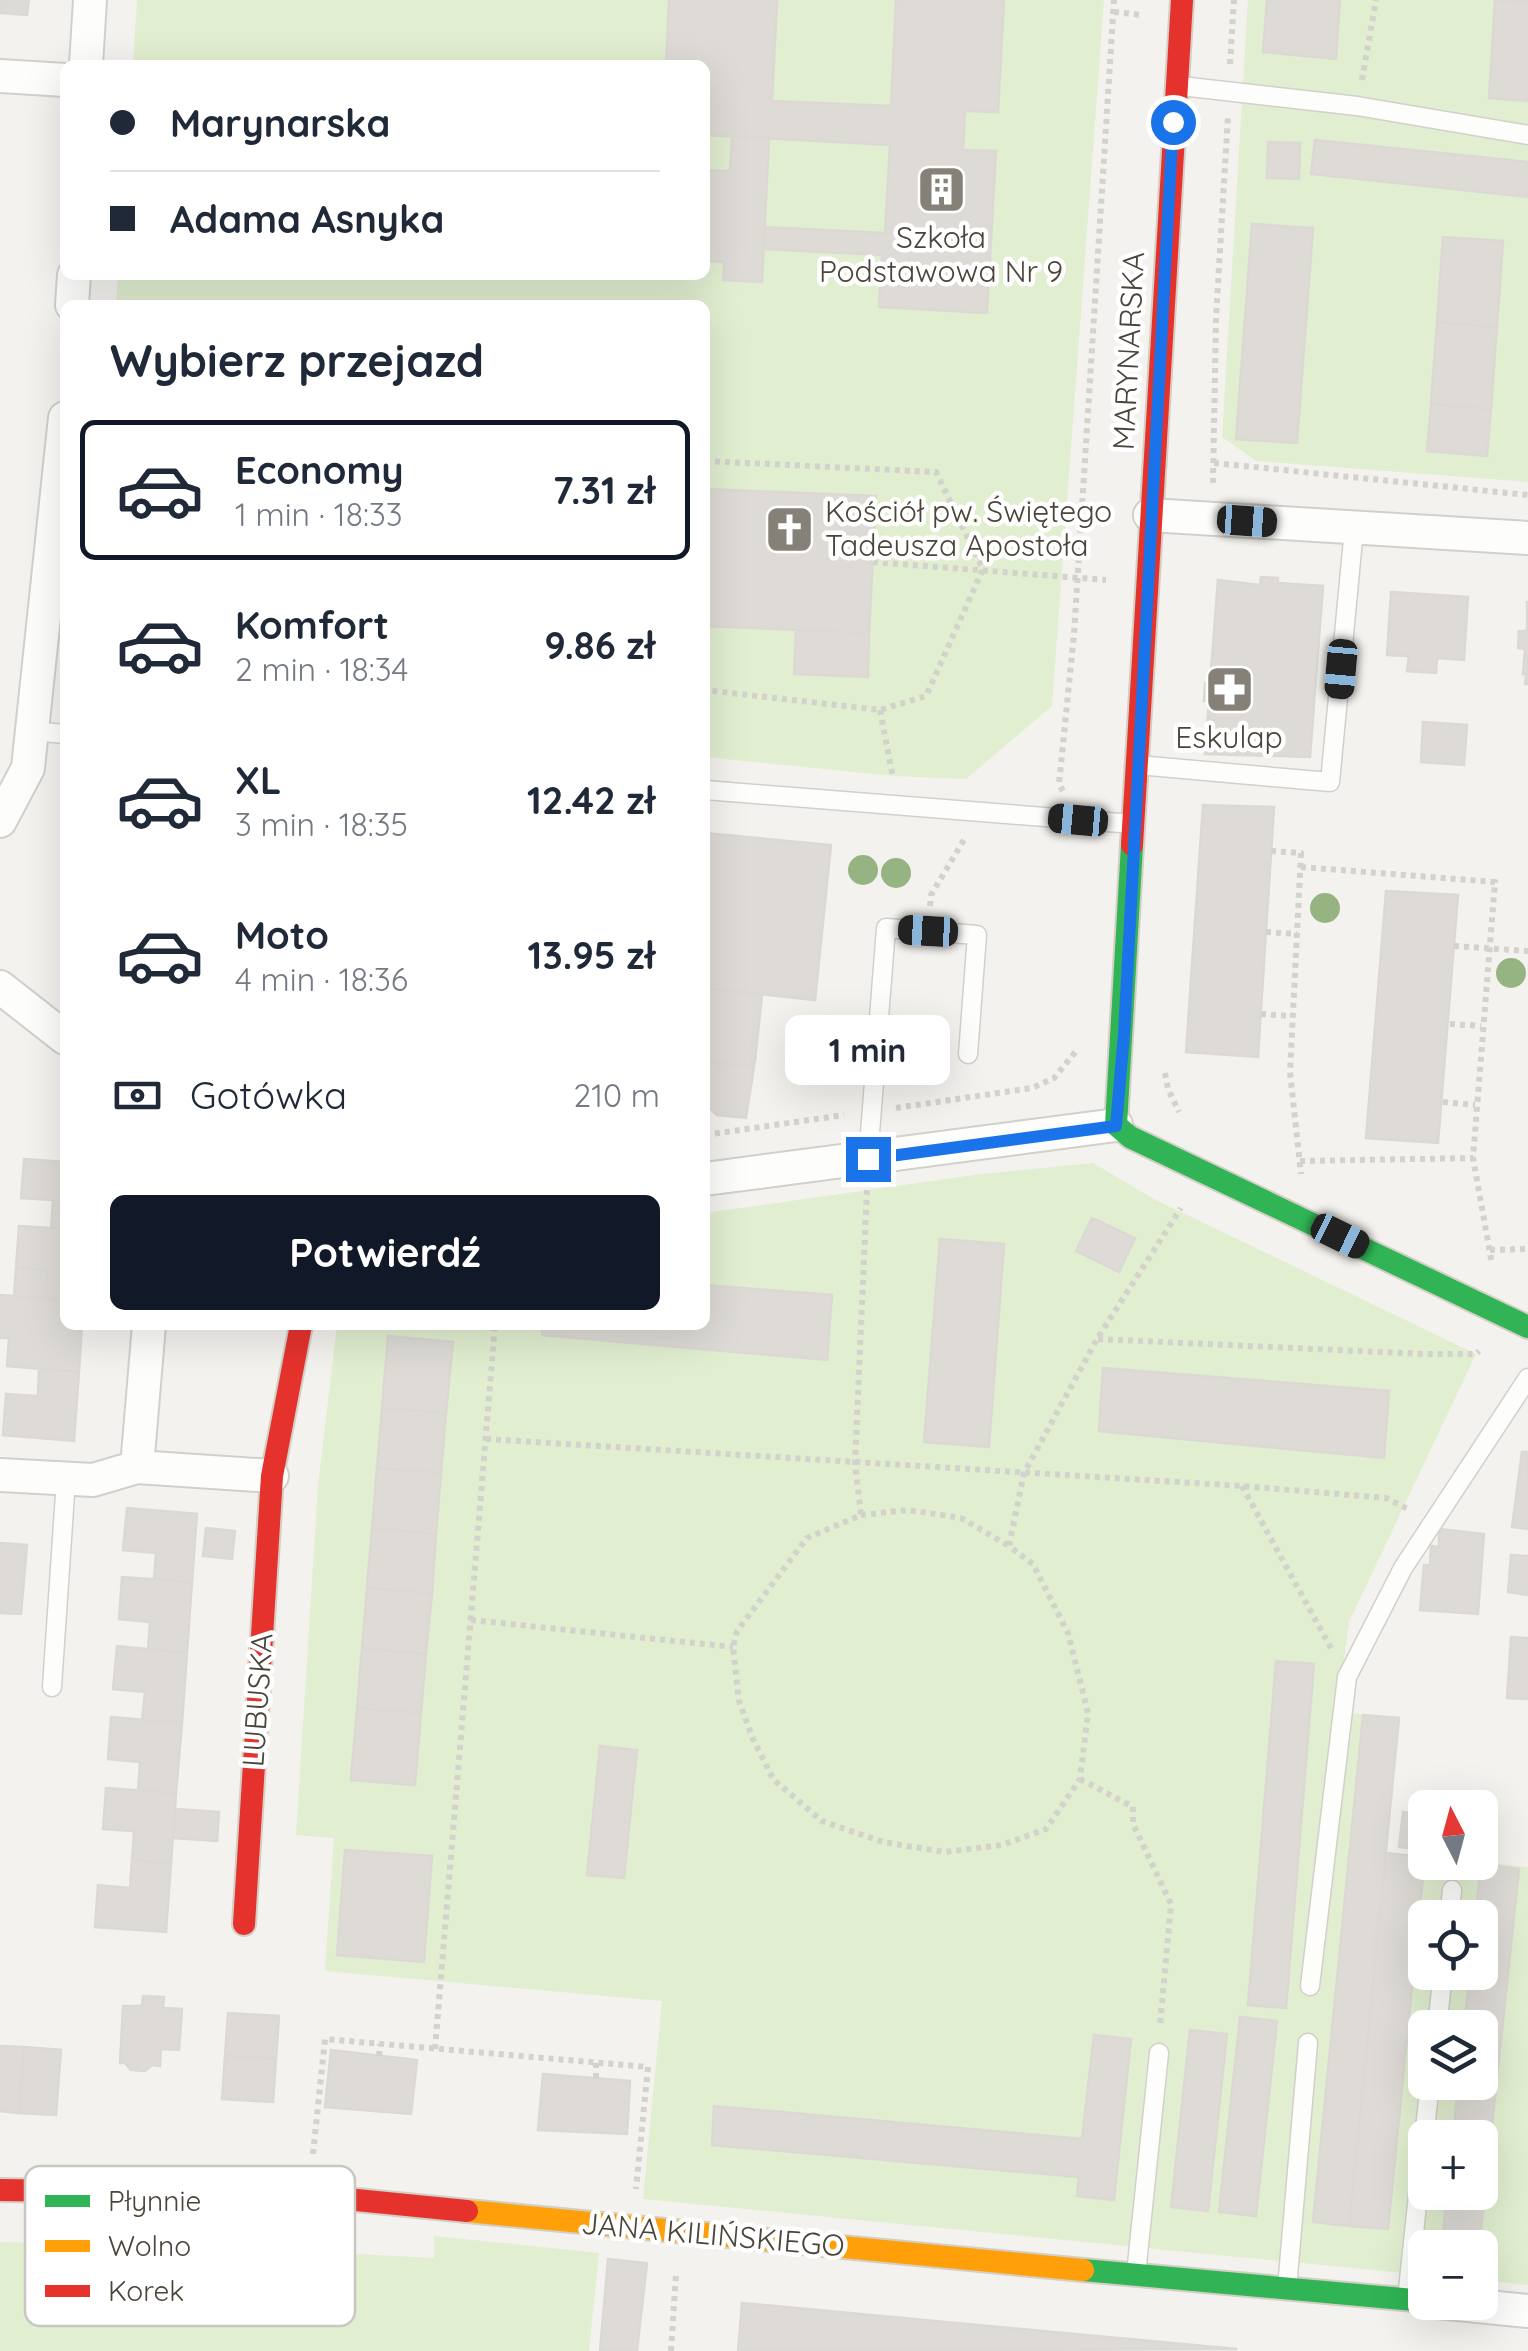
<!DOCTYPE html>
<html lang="pl">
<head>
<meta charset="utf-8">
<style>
  body { margin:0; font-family:Quicksand,sans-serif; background:#f6f6f7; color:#1f2937; height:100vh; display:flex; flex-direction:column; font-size:38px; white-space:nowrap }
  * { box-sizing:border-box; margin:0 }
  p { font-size:32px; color:#747a83 }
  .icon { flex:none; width:55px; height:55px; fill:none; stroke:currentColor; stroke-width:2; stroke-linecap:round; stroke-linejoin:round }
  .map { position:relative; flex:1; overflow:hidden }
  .sheet { position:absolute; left:60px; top:300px; width:650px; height:1030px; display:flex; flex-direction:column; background:#fff; border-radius:15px; box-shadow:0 10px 40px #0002 }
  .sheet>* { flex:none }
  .top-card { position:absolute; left:60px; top:60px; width:650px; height:220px; border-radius:15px; box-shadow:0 10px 40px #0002; display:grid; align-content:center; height:220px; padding:0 50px; background:#fff }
  .needle { width:65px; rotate:354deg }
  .buttons { position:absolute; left:1408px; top:1790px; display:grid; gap:20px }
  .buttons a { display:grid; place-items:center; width:90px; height:90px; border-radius:15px; background:#fff; box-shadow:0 10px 40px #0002; font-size:50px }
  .end { position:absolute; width:45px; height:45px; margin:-22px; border:12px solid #1a73e8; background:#fff; box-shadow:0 0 0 5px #fff }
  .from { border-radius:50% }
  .bubble { position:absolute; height:70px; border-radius:15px; background:#fff; box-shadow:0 10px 40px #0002; font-size:32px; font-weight:700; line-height:70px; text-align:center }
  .car { position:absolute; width:30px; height:60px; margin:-30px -15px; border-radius:12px; box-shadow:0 0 8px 2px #0007; background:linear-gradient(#222 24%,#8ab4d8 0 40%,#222 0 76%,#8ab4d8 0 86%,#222 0) }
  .top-card b { display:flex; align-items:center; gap:35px; height:95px; font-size:38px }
  .top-card b+b { border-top:2px solid #e0e1e3 }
  .top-card i { width:25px; height:25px; background:#1f2937 }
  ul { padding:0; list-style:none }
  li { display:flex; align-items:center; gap:30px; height:140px; margin:0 20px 15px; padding:0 30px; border:5px solid transparent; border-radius:15px }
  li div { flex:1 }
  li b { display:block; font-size:38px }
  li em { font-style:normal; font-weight:700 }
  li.on { border-color:#111827 }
  li>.icon { width:90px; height:90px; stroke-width:1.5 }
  h2 { padding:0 50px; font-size:45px; line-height:120px }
  .pay { display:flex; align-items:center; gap:25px; height:110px; padding:0 50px; font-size:38px }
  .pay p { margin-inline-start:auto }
  .primary-button { display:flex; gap:20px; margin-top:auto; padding:20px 50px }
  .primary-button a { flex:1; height:115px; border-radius:15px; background:#111827; color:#fff; font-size:40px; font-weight:700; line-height:115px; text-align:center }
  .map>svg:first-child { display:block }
</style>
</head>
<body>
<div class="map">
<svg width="1528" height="2351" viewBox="0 0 1528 2351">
  <rect width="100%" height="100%" fill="#f4f2ee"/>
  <path fill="#e1eecf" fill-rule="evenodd" d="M137 0H1104L1052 706 966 779 893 776 705 757V305H116L118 275H705V65H133Z
    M1248 0H1528V482L1256 461 1222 437Z
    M1093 1163 1154 1199 1476 1354 1349 1622 1337 1712 1399 1718 1386 1853 1425 1857V1862H1480L1528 1867V2285L1480 2280V2248H1425V2275L643 2199 662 2001 325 1971 334 1838 296 1835 318 1486 337 1325H705V1213L974 1175ZM1425 1918H1480V1972H1425ZM1425 2028H1480V2082H1425ZM1425 2138H1480V2192H1425Z
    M434 2236 599 2253 589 2351H0V2242L201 2246 434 2258Z"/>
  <path fill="#dedbd6" stroke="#dcd9d4" stroke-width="2.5" d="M0 0H29L27 15 0 13Z
    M669 0H777L772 101 891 106 896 0H1004L998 112 965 111 963 150 996 151 987 313 879 307 882 255 763 249 765 227 885 233 890 145 705 135V65H666Z
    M1267 0H1340L1336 59 1263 52Z
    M1495 0 1528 1V101L1489 98Z
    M732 136 769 138 762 282 723 280 724 262 705 261V170L730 171Z
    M1315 140 1528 162V197L1311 174Z
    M1268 142 1300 143 1299 179 1267 178Z
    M1252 224 1313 228 1297 443 1236 439Z
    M1443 237 1503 241 1497 327 1437 322Z
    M1437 322 1497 327 1491 409 1431 404Z
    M1431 404 1491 409 1487 456 1427 451Z
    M705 489 876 496 869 633 705 626Z
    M1261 577 1278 578V583L1323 586 1310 757 1205 754 1209 700 1204 701 1205 683H1210L1218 580 1260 585Z
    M1391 592 1468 597 1464 660 1437 658 1436 673 1407 671 1409 656 1387 655Z
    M1527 602H1528V684H1525L1526 673 1523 674 1525 649 1518 648 1519 631H1527Z
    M796 630 869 633 868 677 794 674Z
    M1423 722 1467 725 1464 765 1421 762Z
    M1203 805 1274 807 1258 1057 1186 1052Z
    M705 833 831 845 815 1000 705 988Z
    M1386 891 1458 895 1438 1143 1366 1138Z
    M705 988 762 995 755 1060 746 1067 705 1061Z
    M755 1060 746 1118 717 1115 705 1104V1061L746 1067Z
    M24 1159 65 1162V1229L51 1228 53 1200 21 1198Z
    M1092 1218 1135 1238 1119 1272 1076 1251Z
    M19 1226 65 1229V1300L45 1298 47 1270 16 1268Z
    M940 1239 1004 1244 989 1447 924 1442Z
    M16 1268 47 1270 45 1298 14 1296Z
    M705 1285 832 1295 827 1360 542 1335 543 1325H705Z
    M0 1295 65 1300V1325H82L79 1372 7 1366 9 1338H0Z
    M388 1336 453 1342 446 1413 382 1408Z
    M1103 1368 1389 1391 1384 1458 1099 1431Z
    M39 1369 79 1372 74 1441 3 1435 6 1394 38 1396Z
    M382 1408 446 1413 441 1473 377 1468Z
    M1522 1452H1528V1529L1512 1527Z
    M377 1468 441 1473 436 1534 372 1528Z
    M127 1508 197 1514 192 1582 154 1579 156 1553 123 1550Z
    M206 1528 235 1531 232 1559 203 1556Z
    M372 1528 436 1534 432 1593 367 1588Z
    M1439 1529 1484 1534 1478 1614 1420 1610 1424 1565H1430L1431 1546 1439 1547Z
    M0 1543 27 1545 21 1614 0 1613Z
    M1511 1555 1528 1556V1595L1508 1592Z
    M122 1577 192 1582 187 1653 148 1649 150 1622 119 1619Z
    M367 1588 432 1593 426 1654 362 1648Z
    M1511 1637 1528 1638V1699L1507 1698Z
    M117 1646 187 1653 182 1723 142 1720 145 1692 113 1689Z
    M362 1648 426 1654 421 1713 357 1708Z
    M1276 1661 1314 1664 1286 2008 1248 2005Z
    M357 1708 421 1713 415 1785 351 1780Z
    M1363 1715 1399 1718 1349 2226 1313 2222Z
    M111 1717 182 1723 176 1793 138 1790 140 1762 108 1759Z
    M600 1746 637 1750 624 1878 587 1875Z
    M106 1788 176 1793 171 1864 132 1860 134 1831 103 1829Z
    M1444 1792 1482 1795 1480 1821V1808H1442Z
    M175 1809 219 1812 217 1841 173 1838Z
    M1403 1812 1425 1814V1850L1399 1847Z
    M345 1850 432 1856 424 1962 337 1955Z
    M1386 1853 1425 1857 1388 2229 1349 2226Z
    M132 1860 171 1864 166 1932 95 1927 98 1885 130 1888Z
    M1481 1864 1519 1869 1480 2239 1443 2235 1447 2192H1480V2138H1453L1458 2082H1480V2028H1464L1470 1972H1480V1918H1475Z
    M143 1996 164 1997 163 2008 182 2009 179 2050 161 2049 160 2066 152 2065 145 2071 131 2070 125 2063H120L123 2006H142Z
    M228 2013 279 2016 276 2059 225 2056Z
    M1240 2017 1277 2021 1256 2216 1219 2212Z
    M1190 2030 1227 2034 1208 2211 1171 2207Z
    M1094 2035 1131 2039 1114 2200 1077 2196 1079 2177 712 2145 714 2106 1082 2139Z
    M0 2046 24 2047 19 2113 0 2111Z
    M24 2047 61 2050 56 2115 19 2113Z
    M331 2050 417 2060 411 2114 325 2107Z
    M225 2056 276 2059 273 2102 222 2099Z
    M543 2074 630 2081 627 2134 538 2130Z
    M608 2259 647 2263 637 2351H600Z
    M742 2303 1237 2349 738 2351Z"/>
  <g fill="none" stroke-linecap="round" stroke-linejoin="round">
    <defs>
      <path id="lane" d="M1181 86 1357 106 1528 135
        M32 731 65 734
        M1138 765 1330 782 1354 529
        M705 790 1133 824
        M868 1159 886 928 977 935 968 1054
        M52 1687 66 1479
        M1449 1918 1452 1890
        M1310 1986 1347 1677 1403 1568 1528 1378
        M1437 2028 1443 1972
        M1136 2274 1159 2053
        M1287 2288 1308 2043
        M1407 2299 1430 2082"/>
      <path id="street" d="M86 65 90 0
        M0 76 65 80
        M72 305 74 275
        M1150 515 1528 538
        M0 821 28 768 65 418
        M0 987 65 1038
        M705 1179 1116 1125
        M137 1467 149 1325
        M0 1475 93 1480 137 1467 272 1476
        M1438 2302 1528 2311"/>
      <path id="fast" d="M1132 845 1116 1125 1130 1137 1528 1327
        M1083 2270 1425 2301"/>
      <path id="slow" d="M467 2211 1083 2270"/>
      <path id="jam" d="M1132 845 1182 0
        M244 1924 272 1476 301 1325
        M0 2190 296 2194 467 2211"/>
    </defs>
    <use href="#lane" stroke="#d2d0cb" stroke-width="21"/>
    <use href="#street" stroke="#d2d0cb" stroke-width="36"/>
    <use href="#fast" stroke="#d3cfc5" stroke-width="26"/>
    <use href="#slow" stroke="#d3cfc5" stroke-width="26"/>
    <use href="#jam" stroke="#d3cfc5" stroke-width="26"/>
    <path stroke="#d3d2cc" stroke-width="6" stroke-dasharray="5 5" stroke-linecap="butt" d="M1114 12 1142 15
      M1230 64 1234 0
      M1362 80 1376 0
      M705 461 936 472 983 569 926 696 880 710 705 690
      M1214 463 1528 495
      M1213 483 1216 317 1228 116
      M873 562 1106 580
      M880 710 893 778
      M1063 791 1059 784 1074 634 1114 0
      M1271 851 1301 853 1290 1072 1301 1174
      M1301 867 1495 882 1473 1158 1492 1264
      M930 906 931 895 965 838
      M1266 932 1297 934
      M1454 946 1528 951
      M1261 1014 1291 1016
      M1450 1024 1481 1026
      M1165 1073 1168 1089 1179 1112
      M1443 1102 1475 1105
      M896 1108 1032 1088 1054 1078 1077 1050
      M705 1135 844 1115
      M1300 1161 1473 1158
      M867 1190 855 1463 861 1515 807 1538 737 1631 733 1647 739 1701 753 1739 773 1779 822 1821 883 1842 944 1852 1002 1845 1046 1829 1080 1779 1088 1713 1068 1633 1033 1564 1009 1546 1024 1473 1097 1339 1181 1208
      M1490 1250 1528 1249
      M1098 1339 1423 1354H1476L1479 1351
      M486 1439 1242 1486 1386 1498 1410 1510
      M1242 1486 1332 1650
      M861 1515 908 1510 961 1518 1009 1546
      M471 1620 733 1647
      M1080 1779 1133 1807V1824L1171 1904 1160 2026
      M435 2049 495 1325
      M379 2056 380 2044
      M596 2078V2063
      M313 2154 325 2039 648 2067 636 2189
      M671 2351 676 2274"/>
    <use href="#lane" stroke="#fdfdfc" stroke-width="18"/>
    <use href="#street" stroke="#fdfdfc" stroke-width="32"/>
    <use href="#fast" stroke="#30b455" stroke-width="22"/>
    <use href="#slow" stroke="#ff9f0a" stroke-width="22"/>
    <use href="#jam" stroke="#e5322d" stroke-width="22"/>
  </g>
  <g fill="#96b382">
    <circle cx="863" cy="870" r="15"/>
    <circle cx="896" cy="873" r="15"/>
    <circle cx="1325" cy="908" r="15"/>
    <circle cx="1511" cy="973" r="15"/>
  </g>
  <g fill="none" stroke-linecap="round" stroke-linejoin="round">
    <path stroke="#1a73e8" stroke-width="12" d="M868 1159 1116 1126 1124 1034 1173 122"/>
  </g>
  <defs>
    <symbol id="building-square" viewBox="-11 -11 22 22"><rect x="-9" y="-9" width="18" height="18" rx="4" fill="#868178" stroke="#fff"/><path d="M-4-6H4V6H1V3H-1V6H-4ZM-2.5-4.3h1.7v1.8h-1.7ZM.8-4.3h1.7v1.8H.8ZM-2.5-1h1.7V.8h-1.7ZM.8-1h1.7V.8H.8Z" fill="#fff"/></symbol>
    <symbol id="church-square" viewBox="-11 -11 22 22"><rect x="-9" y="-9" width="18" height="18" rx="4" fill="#868178" stroke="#fff"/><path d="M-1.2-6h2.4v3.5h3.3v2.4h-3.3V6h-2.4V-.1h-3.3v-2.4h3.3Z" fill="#fff"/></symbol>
    <symbol id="pharmacy-square" viewBox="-11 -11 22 22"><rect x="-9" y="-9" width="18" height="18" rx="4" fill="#868178" stroke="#fff"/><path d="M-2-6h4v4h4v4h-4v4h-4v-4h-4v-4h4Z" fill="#fff"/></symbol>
  </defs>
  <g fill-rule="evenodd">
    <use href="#building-square" x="914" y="162" width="55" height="55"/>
    <use href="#church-square" x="762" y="502" width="55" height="55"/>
    <use href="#pharmacy-square" x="1202" y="662" width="55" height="55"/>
  </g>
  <g text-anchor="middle" stroke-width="9" stroke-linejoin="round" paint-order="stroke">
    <g font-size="30" fill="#4b4439" stroke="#fff">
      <text x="941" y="248">Szkoła<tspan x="941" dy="34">Podstawowa Nr 9</tspan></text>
      <text x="825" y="522" text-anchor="start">Kościół pw. Świętego<tspan x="825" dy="34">Tadeusza Apostoła</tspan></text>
      <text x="1229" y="748">Eskulap</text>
    </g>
    <g font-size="30" fill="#4b4439" stroke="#fff">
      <text transform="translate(1129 351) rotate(-87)" y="10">MARYNARSKA</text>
      <text transform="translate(258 1700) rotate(-86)" y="10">LUBUSKA</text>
      <text transform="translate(713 2235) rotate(5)" y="10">JANA KILIŃSKIEGO</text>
    </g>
  </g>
  <rect x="25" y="2166" width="330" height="160" rx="15" fill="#fff" stroke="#c9c7c4" stroke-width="2.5"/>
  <rect x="45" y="2195" width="45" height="12" fill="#30b455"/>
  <rect x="45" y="2240" width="45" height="12" fill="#ff9f0a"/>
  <rect x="45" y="2285" width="45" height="12" fill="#e5322d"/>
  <g font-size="28" fill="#4b4439">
    <text x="108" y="2211">Płynnie</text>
    <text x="108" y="2256">Wolno</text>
    <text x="108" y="2301">Korek</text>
  </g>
</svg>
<div class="buttons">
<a><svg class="needle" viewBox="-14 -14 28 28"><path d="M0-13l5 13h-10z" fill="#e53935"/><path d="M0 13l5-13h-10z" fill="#747a83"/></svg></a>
<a><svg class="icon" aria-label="locate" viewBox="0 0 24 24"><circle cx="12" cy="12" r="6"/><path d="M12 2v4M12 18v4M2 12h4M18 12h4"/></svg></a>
<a><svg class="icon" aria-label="layers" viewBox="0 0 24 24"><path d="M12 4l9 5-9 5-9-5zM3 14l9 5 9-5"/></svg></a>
<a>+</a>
<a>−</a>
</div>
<i class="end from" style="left:1173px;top:122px"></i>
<i class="end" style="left:868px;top:1159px"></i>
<div class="bubble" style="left:785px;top:1015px;width:165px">1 min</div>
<i class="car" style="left:1247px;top:521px;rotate:94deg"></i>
<i class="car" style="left:1341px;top:669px;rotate:185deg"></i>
<i class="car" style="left:1078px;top:820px;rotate:275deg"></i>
<i class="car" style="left:928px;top:931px;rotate:273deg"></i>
<i class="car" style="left:1340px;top:1236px;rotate:116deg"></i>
<div class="top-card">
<b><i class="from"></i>Marynarska</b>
<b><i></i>Adama Asnyka</b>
</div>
<section class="sheet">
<h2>Wybierz przejazd</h2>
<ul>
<li class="on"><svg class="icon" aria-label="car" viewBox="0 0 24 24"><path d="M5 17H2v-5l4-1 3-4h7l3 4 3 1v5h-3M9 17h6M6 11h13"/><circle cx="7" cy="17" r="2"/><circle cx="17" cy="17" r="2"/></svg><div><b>Economy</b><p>1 min · 18:33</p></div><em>7.31 zł</em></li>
<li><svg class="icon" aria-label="car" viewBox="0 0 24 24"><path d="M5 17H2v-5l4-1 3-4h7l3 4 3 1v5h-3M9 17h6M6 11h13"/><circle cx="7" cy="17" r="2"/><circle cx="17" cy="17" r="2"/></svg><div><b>Komfort</b><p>2 min · 18:34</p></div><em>9.86 zł</em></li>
<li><svg class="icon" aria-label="car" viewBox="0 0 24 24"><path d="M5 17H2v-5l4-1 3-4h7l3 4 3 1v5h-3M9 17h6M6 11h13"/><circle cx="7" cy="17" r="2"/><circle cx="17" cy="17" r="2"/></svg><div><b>XL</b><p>3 min · 18:35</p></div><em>12.42 zł</em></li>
<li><svg class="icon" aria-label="car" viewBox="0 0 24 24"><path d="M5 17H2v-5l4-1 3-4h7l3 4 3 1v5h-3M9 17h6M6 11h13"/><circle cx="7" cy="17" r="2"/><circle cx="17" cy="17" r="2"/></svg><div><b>Moto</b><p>4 min · 18:36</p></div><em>13.95 zł</em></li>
</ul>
<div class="pay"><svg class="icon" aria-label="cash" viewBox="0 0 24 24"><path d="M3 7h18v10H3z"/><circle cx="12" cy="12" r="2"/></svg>Gotówka<p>210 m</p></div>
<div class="primary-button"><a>Potwierdź</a></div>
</section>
</div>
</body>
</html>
